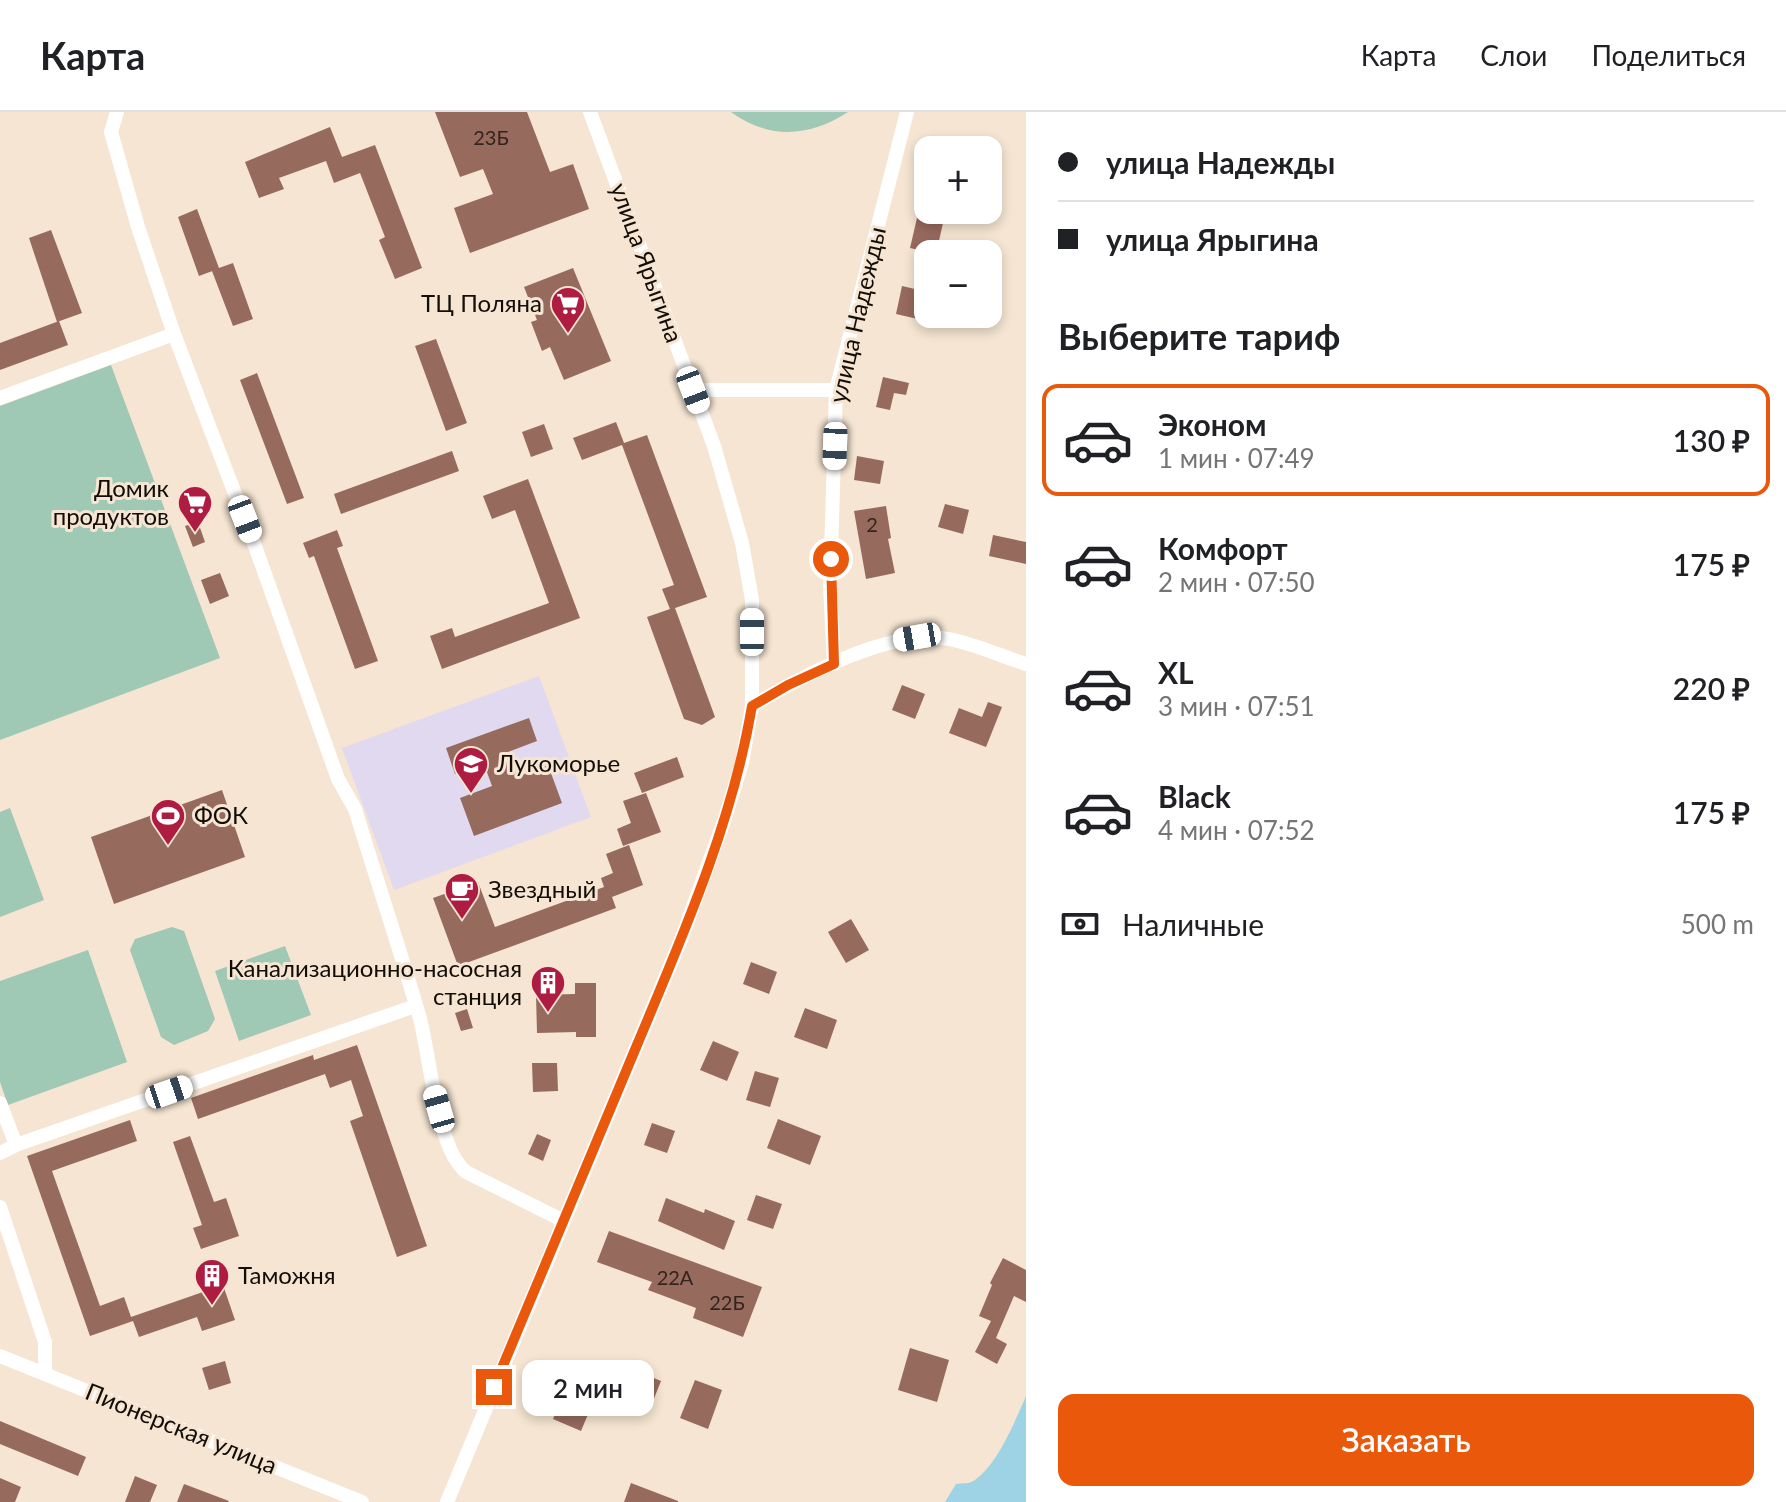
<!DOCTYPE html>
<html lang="ru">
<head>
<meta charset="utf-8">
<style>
  body { margin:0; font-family:Lato,sans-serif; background:#f2f2f2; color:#202124; height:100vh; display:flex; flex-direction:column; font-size:30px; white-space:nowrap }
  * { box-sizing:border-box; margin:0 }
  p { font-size:26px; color:#757577 }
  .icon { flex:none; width:44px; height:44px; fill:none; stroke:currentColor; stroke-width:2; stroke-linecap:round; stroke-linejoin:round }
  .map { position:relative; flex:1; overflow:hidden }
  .details { display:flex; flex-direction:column; background:#fff; width:760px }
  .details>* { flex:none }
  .top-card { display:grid; align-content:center; height:176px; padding:0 32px; background:#fff }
  .buttons { position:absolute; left:914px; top:24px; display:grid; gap:16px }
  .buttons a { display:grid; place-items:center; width:88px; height:88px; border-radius:16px; background:#fff; box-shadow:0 4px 12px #0003; font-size:40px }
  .end { position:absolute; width:36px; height:36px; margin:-18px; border:10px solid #ea580c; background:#fff; box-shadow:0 0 0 4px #fff }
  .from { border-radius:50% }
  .bubble { position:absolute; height:56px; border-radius:16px; background:#fff; box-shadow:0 4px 12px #0003; font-size:26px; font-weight:600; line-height:56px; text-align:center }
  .car { position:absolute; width:24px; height:48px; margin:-24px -12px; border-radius:10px; box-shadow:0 0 6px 2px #0007; background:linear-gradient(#fff 24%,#345 0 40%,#fff 0 76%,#345 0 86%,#fff 0) }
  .top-card b { display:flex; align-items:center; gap:28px; height:76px; font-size:30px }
  .top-card b+b { border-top:2px solid #e0e0e0 }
  .top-card i { width:20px; height:20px; background:#202124 }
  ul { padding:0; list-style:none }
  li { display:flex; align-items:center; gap:24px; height:112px; margin:0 16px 12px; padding:0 16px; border:4px solid transparent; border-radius:16px }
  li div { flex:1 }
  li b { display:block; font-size:30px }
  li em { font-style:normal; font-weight:600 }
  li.active { border-color:#ea580c }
  li>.icon { width:72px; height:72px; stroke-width:1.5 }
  h2 { padding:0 32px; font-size:36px; line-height:96px }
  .pay { display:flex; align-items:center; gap:20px; height:88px; padding:0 32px; font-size:30px }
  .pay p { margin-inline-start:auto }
  .cta { display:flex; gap:16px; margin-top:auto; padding:16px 32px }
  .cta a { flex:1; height:92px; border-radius:16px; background:#ea580c; color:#fff; font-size:32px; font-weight:600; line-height:92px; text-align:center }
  header { display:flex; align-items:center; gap:48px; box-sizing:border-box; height:112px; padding:0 40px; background:#fff; border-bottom:2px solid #e0e0e0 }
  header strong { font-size:38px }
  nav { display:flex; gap:44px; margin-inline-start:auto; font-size:28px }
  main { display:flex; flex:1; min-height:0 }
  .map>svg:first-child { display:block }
</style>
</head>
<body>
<header>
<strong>Карта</strong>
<nav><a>Карта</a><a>Слои</a><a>Поделиться</a></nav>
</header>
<main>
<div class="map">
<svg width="1026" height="1390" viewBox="0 0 1026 1390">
  <rect width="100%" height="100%" fill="#f5e5d2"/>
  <path fill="#e1d9ef" d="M539 564 591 705 394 778 342 636Z"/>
  <path fill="#9fc8b5" d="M731 0H848C810 25 769 28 731 0Z
    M111 253 220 546 0 628V294Z
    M10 696 44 788 0 805V700Z
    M172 815 184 819 215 907 208 919 174 933 161 925 130 838 135 827Z
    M285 834 311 903 239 929 215 859Z
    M88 838 127 950 8 993 0 970V869Z"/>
  <path fill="#9ed3e6" d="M1026 1284V1390H945L956 1372C963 1371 970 1372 975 1368 998 1352 1015 1309 1026 1284Z"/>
  <path fill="#976a5e" d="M435 0H527L550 60 573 52 589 97 470 141 454 96 493 82 483 57 460 65Z
    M330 15 342 45 375 33 422 156 395 167 379 128 385 125 360 61 334 71 326 49 279 66 284 77 259 86 245 50Z
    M197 97 219 156 233 151 253 207 233 214 212 159 215 158 199 164 178 105Z
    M917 106 943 111 936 142 910 136Z
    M51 118 82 201 57 210 29 126Z
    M573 156 611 249 564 268 550 235 542 239 531 210 537 208 524 175Z
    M902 174 928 180 922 208 896 202Z
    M59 209 68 233 0 258V231Z
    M436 227 467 311 446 319 415 234Z
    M257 261 304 386 287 392 240 268Z
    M883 265 909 271 906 283 894 281 890 298 876 295Z
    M616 310 624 331 647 323 707 485 675 496 715 605 702 613 684 607 647 505 670 497 662 477 674 473 622 333 582 348 573 326Z
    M544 312 553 337 531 345 522 320Z
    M452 339 459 359 341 402 334 382Z
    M857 344 884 349 880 372 854 368Z
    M528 367 580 506 442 557 430 524 452 516 455 525 549 491 515 398 492 407 483 384Z
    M945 392 969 398 963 422 938 415Z
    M886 394 891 426 888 427 895 461 866 467 854 399Z
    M198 410 205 430 193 435 185 414Z
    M337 418 343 434 337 436 378 549 355 557 314 444 309 446 303 431Z
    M993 423 1026 430V452L989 444Z
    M220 461 229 484 210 492 201 468Z
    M902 573 925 582 915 607 892 598Z
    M988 590 1002 595 986 635 949 621 959 596 982 605Z
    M529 606 537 629 508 640 517 665 548 653 562 691 474 724 460 686 492 674 484 652 455 662 446 636Z
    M677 645 684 665 642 681 634 661Z
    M222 678 245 745 114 792 91 725Z
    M646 681 661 720 623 734 617 717 631 711 623 689Z
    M629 733 643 773 612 785 616 796 458 854 433 786 478 770 495 815 604 775 601 766 613 761 606 742Z
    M851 807 869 838 846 851 828 820Z
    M751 850 777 860 769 882 743 872Z
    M575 871H596V925H576V920L537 921 536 883 575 882Z
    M805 896 837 908 827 937 794 925Z
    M467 897 473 916 461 919 455 901Z
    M713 929 739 940 727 969 700 958Z
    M357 933 427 1134 397 1145 350 1009 363 1004 351 968 330 976 325 962 198 1007 191 986 313 943 314 948Z
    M532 951H557L558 979 533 980Z
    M755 959 779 966 770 995 746 988Z
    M778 1007 821 1024 810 1053 767 1036Z
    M130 1008 137 1029 52 1059 100 1194 124 1185 131 1205 223 1173 235 1208 202 1219 197 1205 139 1225 133 1209 90 1224 27 1044Z
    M652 1011 675 1019 667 1041 644 1033Z
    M537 1022 551 1028 543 1049 528 1042Z
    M190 1024 214 1090 226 1086 239 1124 201 1137 193 1116 202 1113 173 1030Z
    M756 1083 782 1092 773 1117 747 1108Z
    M666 1086 704 1101 705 1097 735 1109 724 1138 658 1109Z
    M609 1119 762 1175 743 1225 693 1206 696 1196 648 1178 652 1170 597 1150Z
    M1003 1146 1026 1158V1190L1014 1184 996 1226 1007 1232 997 1252 975 1240 991 1209 979 1204 992 1173 990 1171Z
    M910 1236 949 1248 937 1290 898 1278Z
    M610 1248 661 1269 651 1294 600 1274Z
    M225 1249 231 1271 209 1278 202 1256Z
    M695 1268 722 1278 708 1317 680 1306Z
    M561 1288 589 1300 581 1319 553 1307Z
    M0 1309 86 1345 78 1364 0 1332Z
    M135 1364 157 1373 150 1390H125Z
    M0 1366 21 1375 15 1390H0Z
    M631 1371 678 1389V1390H624Z
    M184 1372 229 1389 228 1390H177Z"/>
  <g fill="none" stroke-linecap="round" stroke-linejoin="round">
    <path stroke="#fff" stroke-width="14" d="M117 0 111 20 138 115 174 222 255 434 338 667 355 697C376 766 399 834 419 903 430 941 436 1036 466 1060L564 1109
      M693 278H836
      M0 286 174 222
      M834 552 830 475 836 278 907 0
      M752 594C801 565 891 515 949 527 975 532 1001 544 1026 552
      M0 991 16 1033 0 1041
      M16 1033 415 894
      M0 1095 45 1230V1262
      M0 1244 362 1390
      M447 1390 682 825 724 709 742 651 752 594V488L742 431 714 334 590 0"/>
  </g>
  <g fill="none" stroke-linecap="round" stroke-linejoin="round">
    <path stroke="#ea580c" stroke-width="10" d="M494 1275C542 1161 589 1047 637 933 683 823 732 712 752 594L788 573 834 552 831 447"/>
  </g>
  <defs>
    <symbol id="supermarket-pin" viewBox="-11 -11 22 30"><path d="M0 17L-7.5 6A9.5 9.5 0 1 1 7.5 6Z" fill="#af1c41" stroke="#f5e5d2"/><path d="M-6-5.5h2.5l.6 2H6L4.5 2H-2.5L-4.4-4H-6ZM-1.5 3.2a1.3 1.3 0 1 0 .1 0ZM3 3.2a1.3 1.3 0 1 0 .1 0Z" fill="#fff"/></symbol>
    <symbol id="school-pin" viewBox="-11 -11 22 30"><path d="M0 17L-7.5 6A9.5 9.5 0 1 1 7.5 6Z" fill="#af1c41" stroke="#f5e5d2"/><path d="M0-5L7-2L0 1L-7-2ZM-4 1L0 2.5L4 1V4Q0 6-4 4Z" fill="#fff"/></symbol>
    <symbol id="stadium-pin" viewBox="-11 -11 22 30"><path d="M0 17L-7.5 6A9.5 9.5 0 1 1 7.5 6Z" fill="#af1c41" stroke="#f5e5d2"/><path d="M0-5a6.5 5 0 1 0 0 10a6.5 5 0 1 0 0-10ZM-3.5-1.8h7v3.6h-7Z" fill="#fff"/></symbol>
    <symbol id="cafe-pin" viewBox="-11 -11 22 30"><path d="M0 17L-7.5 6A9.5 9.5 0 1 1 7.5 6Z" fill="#af1c41" stroke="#f5e5d2"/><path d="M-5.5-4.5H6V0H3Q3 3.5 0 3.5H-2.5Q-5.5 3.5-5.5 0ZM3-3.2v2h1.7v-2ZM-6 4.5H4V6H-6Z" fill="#fff"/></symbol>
    <symbol id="building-pin" viewBox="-11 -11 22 30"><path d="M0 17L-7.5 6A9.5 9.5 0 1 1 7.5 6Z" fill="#af1c41" stroke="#f5e5d2"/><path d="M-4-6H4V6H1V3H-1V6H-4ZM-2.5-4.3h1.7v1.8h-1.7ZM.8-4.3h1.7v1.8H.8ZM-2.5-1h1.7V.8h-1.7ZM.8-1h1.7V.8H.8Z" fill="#fff"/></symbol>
  </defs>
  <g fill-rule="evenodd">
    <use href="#supermarket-pin" x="548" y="172" width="40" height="54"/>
    <use href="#supermarket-pin" x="175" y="371" width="40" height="54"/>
    <use href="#school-pin" x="451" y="632" width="40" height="54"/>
    <use href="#stadium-pin" x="148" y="684" width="40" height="54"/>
    <use href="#cafe-pin" x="442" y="758" width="40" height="54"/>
    <use href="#building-pin" x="528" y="851" width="40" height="54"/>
    <use href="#building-pin" x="192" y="1144" width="40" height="54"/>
  </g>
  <g text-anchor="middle" stroke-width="6" stroke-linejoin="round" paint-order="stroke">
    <g font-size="20" fill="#33241d">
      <text x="491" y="33">23Б</text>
      <text x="872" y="420">2</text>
      <text x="675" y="1173">22А</text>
      <text x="727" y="1198">22Б</text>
    </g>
    <g font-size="24" fill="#120d07" stroke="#f5e5d2">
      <text transform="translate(646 151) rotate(70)" y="8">улица Ярыгина</text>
      <text transform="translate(858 203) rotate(-77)" y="8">улица Надежды</text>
      <text transform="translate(181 1317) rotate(22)" y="8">Пионерская улица</text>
    </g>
    <g font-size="24" fill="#120d07" stroke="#f5e5d2" text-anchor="start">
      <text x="542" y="200" text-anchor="end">ТЦ Поляна</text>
      <text x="169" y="385" text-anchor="end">Домик<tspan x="169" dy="28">продуктов</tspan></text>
      <text x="497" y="660">Лукоморье</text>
      <text x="194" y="712">ФОК</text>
      <text x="488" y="786">Звездный</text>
      <text x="522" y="865" text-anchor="end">Канализационно-насосная<tspan x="522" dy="28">станция</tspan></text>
      <text x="238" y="1172">Таможня</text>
    </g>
  </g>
</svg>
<div class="buttons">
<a>+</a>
<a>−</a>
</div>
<i class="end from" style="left:831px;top:447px"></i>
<i class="end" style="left:494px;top:1275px"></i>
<div class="bubble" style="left:522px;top:1248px;width:132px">2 мин</div>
<i class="car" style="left:693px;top:278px;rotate:159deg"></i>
<i class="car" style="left:835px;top:334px;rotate:182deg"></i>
<i class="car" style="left:245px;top:407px;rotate:159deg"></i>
<i class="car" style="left:752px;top:520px;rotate:0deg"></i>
<i class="car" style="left:917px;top:525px;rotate:260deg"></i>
<i class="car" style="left:169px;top:980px;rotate:71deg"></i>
<i class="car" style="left:439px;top:997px;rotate:344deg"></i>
</div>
<section class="details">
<div class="top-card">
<b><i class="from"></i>улица Надежды</b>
<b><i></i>улица Ярыгина</b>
</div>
<h2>Выберите тариф</h2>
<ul>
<li class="active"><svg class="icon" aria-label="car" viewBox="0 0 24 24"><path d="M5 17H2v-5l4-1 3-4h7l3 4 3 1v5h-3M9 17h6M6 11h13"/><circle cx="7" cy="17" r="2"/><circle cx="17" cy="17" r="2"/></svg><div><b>Эконом</b><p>1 мин · 07:49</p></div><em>130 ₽</em></li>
<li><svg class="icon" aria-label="car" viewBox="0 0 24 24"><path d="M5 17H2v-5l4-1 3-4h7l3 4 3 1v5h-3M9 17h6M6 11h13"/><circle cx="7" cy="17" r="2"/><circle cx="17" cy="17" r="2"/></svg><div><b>Комфорт</b><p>2 мин · 07:50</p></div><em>175 ₽</em></li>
<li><svg class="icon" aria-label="car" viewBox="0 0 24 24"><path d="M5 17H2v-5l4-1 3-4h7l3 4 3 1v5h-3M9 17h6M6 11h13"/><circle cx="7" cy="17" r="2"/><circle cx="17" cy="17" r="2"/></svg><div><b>XL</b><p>3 мин · 07:51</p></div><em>220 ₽</em></li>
<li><svg class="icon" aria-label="car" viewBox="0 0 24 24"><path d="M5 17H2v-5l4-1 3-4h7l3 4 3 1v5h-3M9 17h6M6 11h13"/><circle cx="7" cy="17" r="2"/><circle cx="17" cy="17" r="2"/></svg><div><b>Black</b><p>4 мин · 07:52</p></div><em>175 ₽</em></li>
</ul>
<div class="pay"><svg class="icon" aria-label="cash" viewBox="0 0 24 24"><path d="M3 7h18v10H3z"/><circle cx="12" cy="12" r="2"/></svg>Наличные<p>500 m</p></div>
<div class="cta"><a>Заказать</a></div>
</section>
</main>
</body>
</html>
